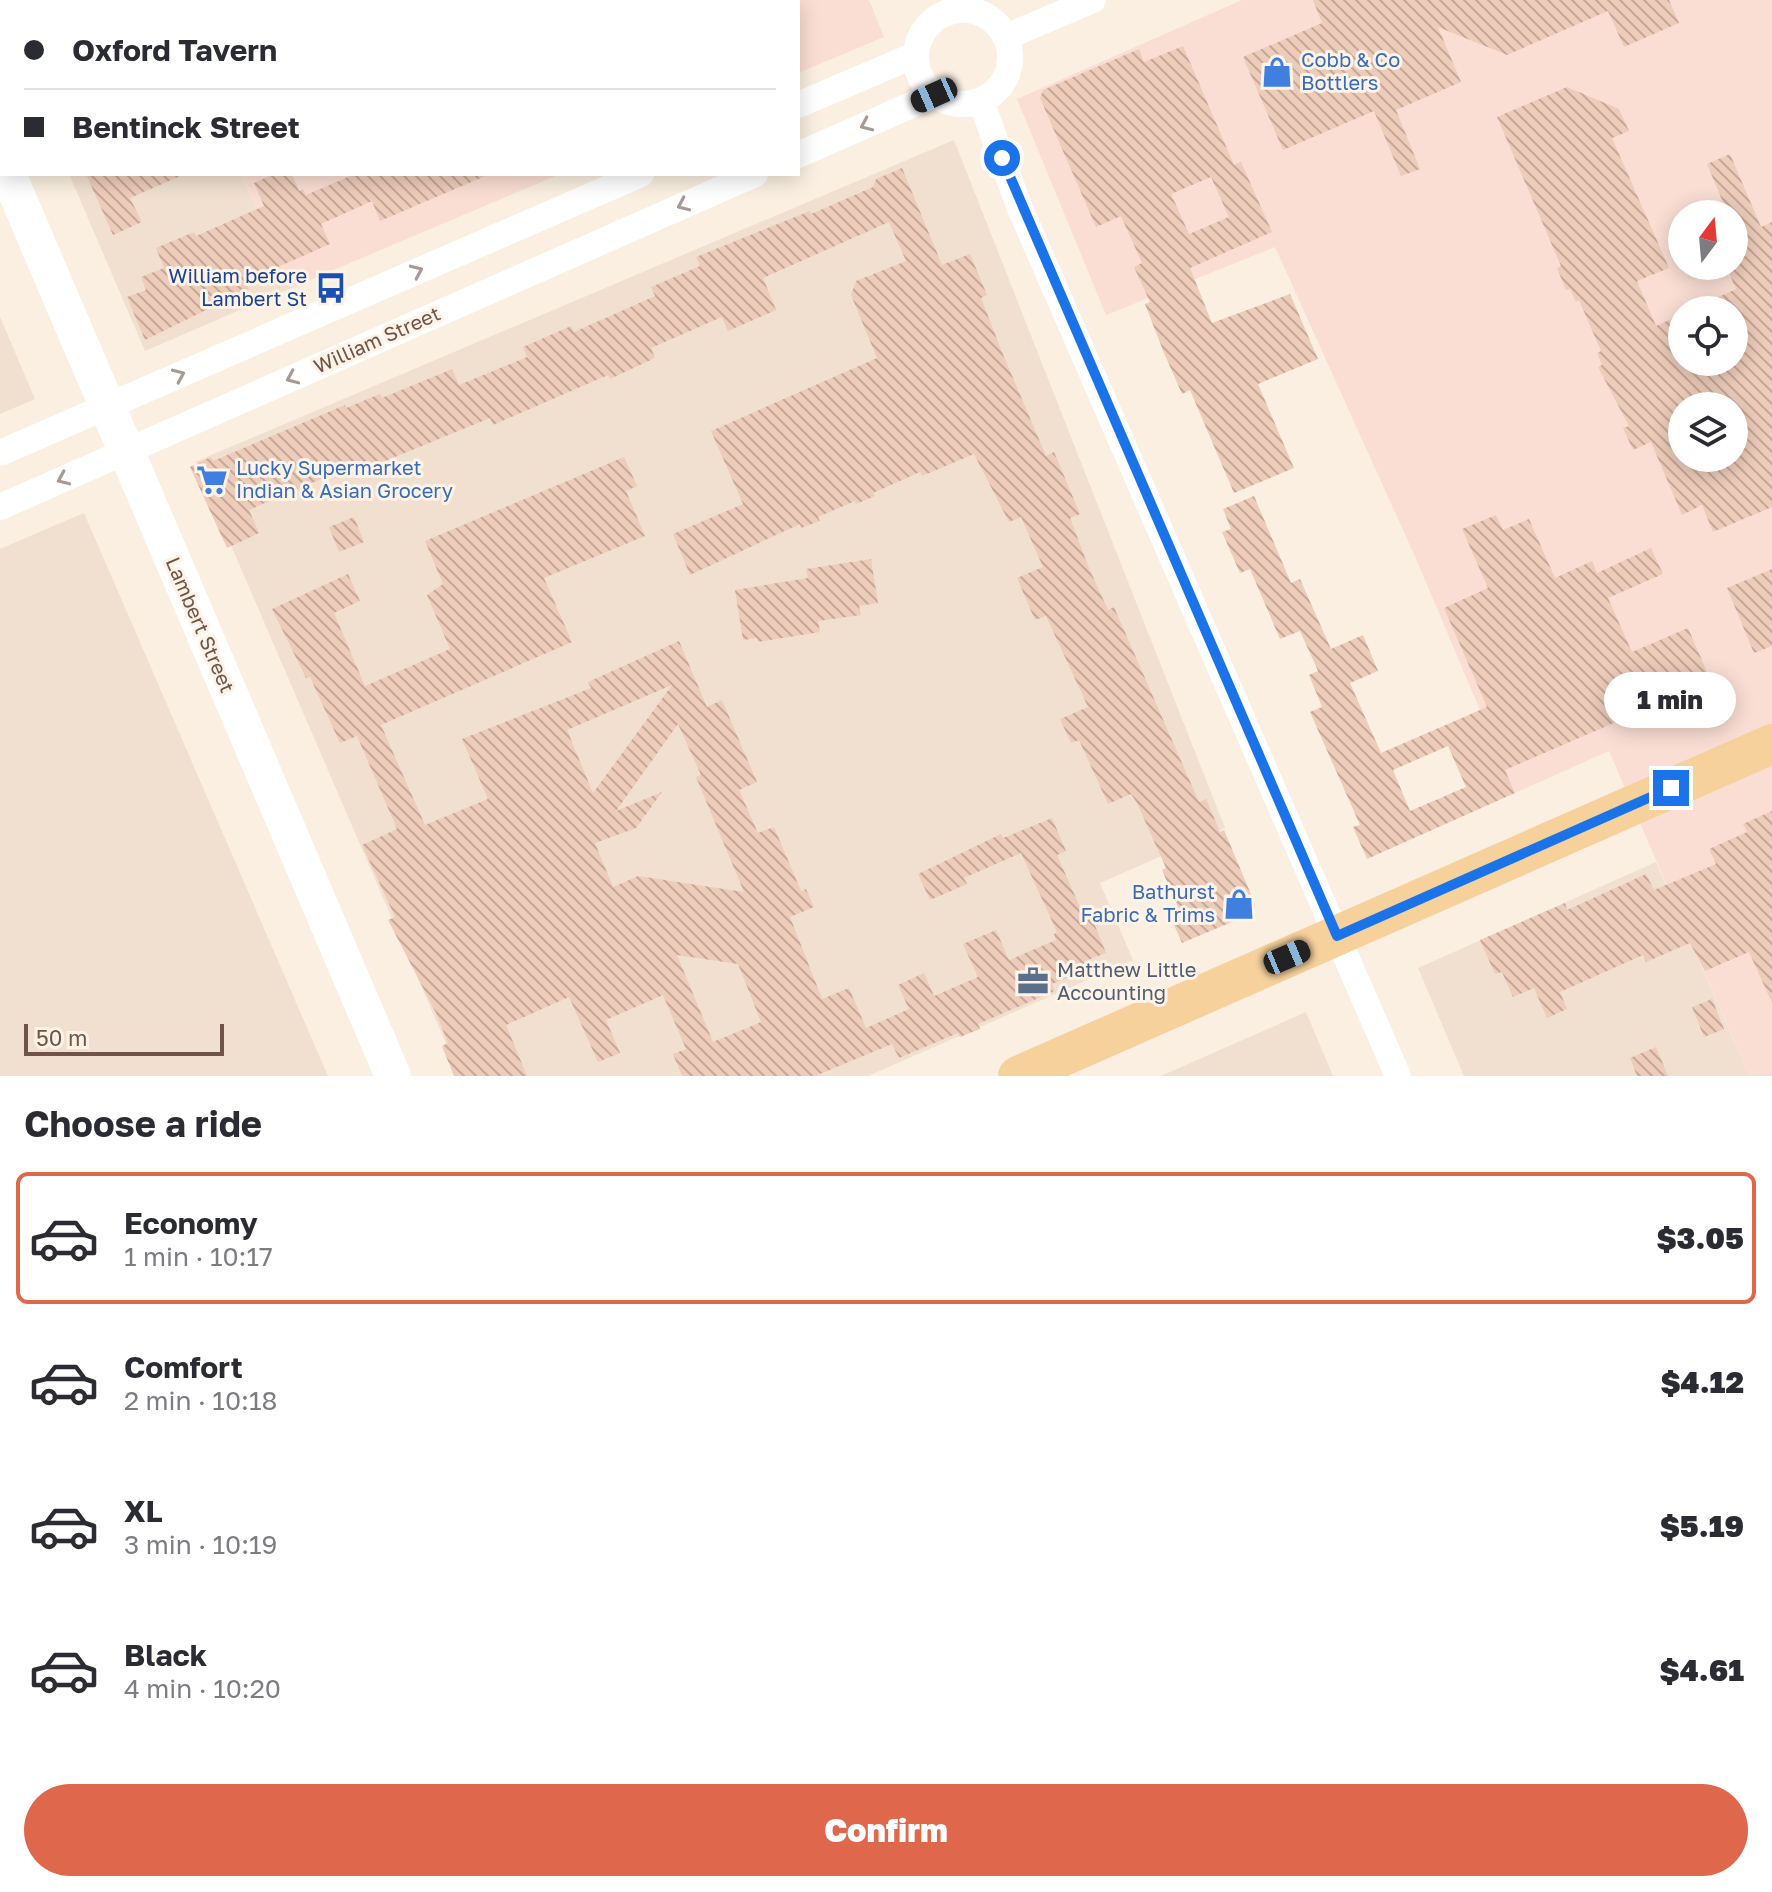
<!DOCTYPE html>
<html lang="en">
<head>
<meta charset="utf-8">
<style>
  body { margin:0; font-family:"Golos Text",sans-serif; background:#f2f2f3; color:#2b2b33; height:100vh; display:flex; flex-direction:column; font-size:30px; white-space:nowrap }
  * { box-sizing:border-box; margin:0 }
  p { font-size:26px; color:#7c7c81 }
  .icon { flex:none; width:44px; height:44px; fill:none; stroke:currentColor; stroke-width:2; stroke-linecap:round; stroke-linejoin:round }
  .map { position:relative; height:1076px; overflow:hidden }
  .details { display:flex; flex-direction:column; background:#fff; flex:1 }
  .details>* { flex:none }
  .guide { position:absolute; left:0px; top:0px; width:800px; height:176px; box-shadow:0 4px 20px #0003; display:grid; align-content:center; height:176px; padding:0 24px; background:#fff }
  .needle { width:52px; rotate:16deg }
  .controls { position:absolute; left:1668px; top:200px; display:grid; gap:16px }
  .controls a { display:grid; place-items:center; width:80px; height:80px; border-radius:50%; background:#fff; box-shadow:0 4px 20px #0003; font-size:40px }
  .scale { position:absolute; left:24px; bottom:20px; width:200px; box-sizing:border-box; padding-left:8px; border:4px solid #6f5549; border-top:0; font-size:22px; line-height:28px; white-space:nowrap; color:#6f5549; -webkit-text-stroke:6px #fef3e6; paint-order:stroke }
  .end { position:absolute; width:36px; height:36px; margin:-18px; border:10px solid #1a73e8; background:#fff; box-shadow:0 0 0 4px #fff }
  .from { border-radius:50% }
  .bubble { position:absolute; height:56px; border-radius:28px; background:#fff; box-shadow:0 4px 20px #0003; font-size:26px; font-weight:800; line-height:56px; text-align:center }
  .car { position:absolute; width:24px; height:48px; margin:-24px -12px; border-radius:10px; box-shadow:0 0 6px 2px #0007; background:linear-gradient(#222 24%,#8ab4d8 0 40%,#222 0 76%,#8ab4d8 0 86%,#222 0) }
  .guide b { display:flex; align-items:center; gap:28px; height:76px; font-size:30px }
  .guide b+b { border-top:2px solid #e1e1e2 }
  .guide i { width:20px; height:20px; background:#2b2b33 }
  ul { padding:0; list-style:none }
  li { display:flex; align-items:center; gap:24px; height:132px; margin:0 16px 12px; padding:0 8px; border:4px solid transparent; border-radius:12px }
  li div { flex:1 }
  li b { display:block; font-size:30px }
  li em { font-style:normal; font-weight:800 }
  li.current { border-color:#de674c }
  li>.icon { width:72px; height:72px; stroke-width:1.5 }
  h2 { padding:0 24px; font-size:36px; line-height:96px }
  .action { display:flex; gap:16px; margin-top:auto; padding:16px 24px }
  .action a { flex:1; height:92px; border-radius:48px; background:#de674c; color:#fff; font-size:32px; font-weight:800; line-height:92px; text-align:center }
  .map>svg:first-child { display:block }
</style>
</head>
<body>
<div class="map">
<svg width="1772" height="1076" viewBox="0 0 1772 1076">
  <defs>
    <pattern id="building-back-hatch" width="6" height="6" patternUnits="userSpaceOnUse" patternTransform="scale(2)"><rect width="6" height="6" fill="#eeccba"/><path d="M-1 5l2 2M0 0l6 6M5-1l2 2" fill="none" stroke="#c5a899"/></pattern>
  </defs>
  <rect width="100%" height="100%" fill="#faefe0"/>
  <path fill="#f1e0cf" d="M0 0H218L219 2H2V18Z
    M954 140 1225 828 1100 883 1133 960 868 1076H460L195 462Z
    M69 174H241L291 288 145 351Z
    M0 317 35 399 0 414Z
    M84 513 328 1076H0V549Z
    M1656 862 1749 1076H1464L1418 968Z
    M1306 1012 1333 1076H1161Z"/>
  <path fill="#faded4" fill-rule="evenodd" d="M218 0H869L884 37 798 73V2Z
    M1242 0H1772V1076H1749L1609 751 1515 793 1417 561 1275 247 1106 315 1017 99ZM1682 214H1734V266H1682ZM1682 310H1734V362H1682ZM1682 406H1734V458H1682Z
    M241 174H560L291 288Z"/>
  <path fill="url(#building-back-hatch)" fill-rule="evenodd" d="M1313 0H1669L1679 23 1624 47 1608 11 1507 55 1438 27 1461 82 1396 110 1420 169 1401 176 1374 111 1283 150 1243 57 1322 23Z
    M1183 46 1234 165 1241 162 1272 232 1190 268 1212 323 1290 294 1318 359 1258 384 1294 468 1234 493 1190 390 1182 394 1164 353 1145 304 1150 302 1134 267 1142 263 1121 216 1096 227 1040 98 1043 90 1139 49 1144 62ZM1211 177 1229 217 1189 234 1171 194Z
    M1567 87 1619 109 1629 131 1612 138 1669 268 1637 281 1656 326 1682 314V362H1734V310H1690L1736 289 1726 266H1734V214H1728L1707 164 1730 154 1761 227 1772 222V507L1713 532 1702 505 1682 515 1651 442 1633 450 1623 428 1629 426 1598 367 1602 365 1597 353 1601 351 1579 300 1576 302 1570 289 1566 290 1557 268 1561 266 1497 117ZM1682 406H1734V458H1682Z
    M902 168 942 265 970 254 987 295 981 298 1002 352 1046 456 1054 452 1080 514 1070 518 1089 568 1108 610 1114 607 1199 802 1206 799 1220 832 1224 830 1255 904 1253 913 1182 943 1169 914 1179 909 1162 870 1166 868 1137 803 1131 794 1108 804 1079 740 1071 743 1060 719 1088 707 1046 616 1035 620 1017 578 1043 567 1021 517 1009 522 974 454 922 476 920 472 873 493 875 496 856 504 855 501 818 517 820 521 801 528 800 524 690 575 673 534 743 504 711 431 877 358 851 295 856 281 906 261 889 222 763 278 776 310 728 331 722 317 651 348 655 358 610 379 608 375 493 425 490 418 356 473 353 466 290 492 249 510 259 533 227 548 190 467 211 457 213 461 345 405 346 408 380 394 382 398 452 369 459 385 527 357 523 347 571 326 574 332 655 296 651 287 700 266 696 257 810 211 811 214 873 187 876 179Z
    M86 174H185L130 198 142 222 113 235Z
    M274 174H292L299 191 303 189 306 195 355 174H490L380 221 372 201 321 224 330 244 269 271 246 283 249 289 145 340 127 297 146 290 141 277 164 268 156 248 194 232 196 236 264 206 254 183Z
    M624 457 637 486 626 491 645 536 544 578 572 642 381 725 425 825 488 799 462 739 591 688 588 682 679 641 707 707 722 700 757 782 739 790 758 833 774 827 801 891 806 889 814 907 790 917 822 999 849 988 866 1028 909 1009 898 985 924 973 934 996 978 977 963 944 996 930 1009 960 1056 940 1054 934 1057 932 1021 853 964 878 967 884 930 900 918 874 1001 834 1003 838 1052 818 1066 851 1057 855 1086 921 1092 918 1106 953 1088 960 1091 968 1052 984 1055 991 978 1024 980 1029 960 1037 958 1033 899 1058 892 1044 815 1076H682L673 1054 686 1049 663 995 606 1020 620 1053 598 1062 569 997 506 1025 527 1076H454L442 1046 448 1043 436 1013 388 920 395 917 362 845 397 829 357 736 340 743 310 677 306 678 272 609 348 574 360 601 334 613 365 686 450 649 427 595 443 584 425 541ZM672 685 593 793 567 730ZM678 724 701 775 696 777 744 892 638 876 613 887 595 843 636 828 662 792 616 811ZM677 955 738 964 761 1022 713 1042Z
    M1254 496 1291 583 1300 579 1331 649 1363 635 1378 671 1350 683 1381 753 1487 707 1444 608 1488 588 1462 529 1496 515 1503 530 1529 519 1555 578 1592 561 1597 573 1651 548 1663 574 1608 598 1632 652 1688 628 1711 681 1505 770 1515 793 1367 859 1353 827 1360 825 1310 712 1322 707 1309 675 1318 671 1300 631 1280 639 1250 569 1240 573 1222 532 1231 529 1223 509ZM1448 746 1466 787 1410 811 1393 770Z
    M354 517 364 542 339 552 329 527Z
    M871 559 878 603 859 606 861 615 818 621 820 632 758 642 757 638 743 640 735 590 808 578 806 569Z
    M1772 569V646L1754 653 1727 588Z
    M1772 811V1003L1749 952 1705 971 1690 943 1646 962 1643 955 1560 992 1567 1009 1547 1018 1534 988 1513 997 1502 972 1495 974 1480 940 1565 903 1567 910 1646 874 1654 890 1716 864 1709 849 1747 832 1743 824Z
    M1712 999 1724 1029 1704 1037 1692 1007Z
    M1656 1047 1668 1076H1637L1630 1058Z"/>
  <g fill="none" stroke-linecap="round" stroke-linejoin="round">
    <path stroke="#fff" stroke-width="26" d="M916 57a47 47 0 1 1 94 0a47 47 0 1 1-94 0Z
      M1006 37 1093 0
      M981 101 1019 206 1398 1076
      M798 105 915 55
      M798 155 934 95
      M0 453 641 174
      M0 507 755 174"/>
    <path stroke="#fff" stroke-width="36" d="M8 174 393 1076"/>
    <path stroke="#f6d19c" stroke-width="40" d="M1018 1076 1772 744"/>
  </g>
  <defs><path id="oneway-chevron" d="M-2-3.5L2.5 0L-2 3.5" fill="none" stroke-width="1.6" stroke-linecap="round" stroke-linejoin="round" transform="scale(2)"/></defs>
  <g stroke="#a99992">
    <use href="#oneway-chevron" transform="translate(866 125) rotate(156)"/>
    <use href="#oneway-chevron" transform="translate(683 205) rotate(156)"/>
    <use href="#oneway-chevron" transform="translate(417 271) rotate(-24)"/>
    <use href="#oneway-chevron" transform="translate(179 375) rotate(-24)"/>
    <use href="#oneway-chevron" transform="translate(292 378) rotate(156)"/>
    <use href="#oneway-chevron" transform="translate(63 479) rotate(156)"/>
  </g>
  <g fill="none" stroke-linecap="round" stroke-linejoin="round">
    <path stroke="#1a73e8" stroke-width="10" d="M1002 158 1337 936 1671 788"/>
  </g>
  <defs>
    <symbol id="shop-bare" viewBox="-9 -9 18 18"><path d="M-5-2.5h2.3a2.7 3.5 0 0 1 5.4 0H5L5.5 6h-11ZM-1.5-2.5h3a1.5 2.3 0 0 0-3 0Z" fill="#3f7fe0" stroke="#fef3e6" stroke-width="2.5" paint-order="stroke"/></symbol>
    <symbol id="bus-bare" viewBox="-9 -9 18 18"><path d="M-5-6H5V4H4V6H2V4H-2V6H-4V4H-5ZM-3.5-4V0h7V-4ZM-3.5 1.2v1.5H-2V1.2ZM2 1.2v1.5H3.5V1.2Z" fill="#1a4fb4" stroke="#fef3e6" stroke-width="2.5" paint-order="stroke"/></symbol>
    <symbol id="supermarket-bare" viewBox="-9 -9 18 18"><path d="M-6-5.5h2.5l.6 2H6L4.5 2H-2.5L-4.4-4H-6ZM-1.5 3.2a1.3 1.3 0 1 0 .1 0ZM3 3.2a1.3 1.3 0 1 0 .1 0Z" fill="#3f7fe0" stroke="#fef3e6" stroke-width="2.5" paint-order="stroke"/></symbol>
    <symbol id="office-bare" viewBox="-9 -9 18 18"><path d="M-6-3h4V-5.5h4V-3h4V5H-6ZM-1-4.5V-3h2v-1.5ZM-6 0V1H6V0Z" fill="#5c6f8a" stroke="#fef3e6" stroke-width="2.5" paint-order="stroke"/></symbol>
  </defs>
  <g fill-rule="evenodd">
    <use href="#shop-bare" x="1255" y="50" width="44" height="44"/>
    <use href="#bus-bare" x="309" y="266" width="44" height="44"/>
    <use href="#supermarket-bare" x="190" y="458" width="44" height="44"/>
    <use href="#shop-bare" x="1217" y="882" width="44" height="44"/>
    <use href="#office-bare" x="1011" y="959" width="44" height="44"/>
  </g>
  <g text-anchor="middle" stroke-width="6" stroke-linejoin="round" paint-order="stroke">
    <g font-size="20" fill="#366cbe" stroke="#fef3e6" text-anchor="start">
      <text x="1301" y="67">Cobb &amp; Co<tspan x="1301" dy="23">Bottlers</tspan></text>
      <text x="236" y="475">Lucky Supermarket<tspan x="236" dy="23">Indian &amp; Asian Grocery</tspan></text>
      <text x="1215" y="899" text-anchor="end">Bathurst<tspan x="1215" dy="23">Fabric &amp; Trims</tspan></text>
    </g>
    <g font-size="20" fill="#164399" stroke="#fef3e6" text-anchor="end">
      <text x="307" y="283">William before<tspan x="307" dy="23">Lambert St</tspan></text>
    </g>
    <g font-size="20" fill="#6f5549" stroke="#fef3e6">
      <text transform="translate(377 340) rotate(-24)" y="7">William Street</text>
      <text transform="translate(200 625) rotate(67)" y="7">Lambert Street</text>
    </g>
    <g font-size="20" fill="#4e5e75" stroke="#fef3e6" text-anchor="start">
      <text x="1057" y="977">Matthew Little<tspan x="1057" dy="23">Accounting</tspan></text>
    </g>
  </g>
</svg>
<div class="controls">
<a><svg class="needle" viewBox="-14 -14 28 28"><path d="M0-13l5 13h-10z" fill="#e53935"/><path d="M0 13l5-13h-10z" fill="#7c7c81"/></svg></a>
<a><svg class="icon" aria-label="locate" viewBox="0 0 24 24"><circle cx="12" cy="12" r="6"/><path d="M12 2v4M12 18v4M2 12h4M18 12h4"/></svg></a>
<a><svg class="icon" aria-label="layers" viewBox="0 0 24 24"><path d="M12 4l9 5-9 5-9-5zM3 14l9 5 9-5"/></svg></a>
</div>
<div class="scale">50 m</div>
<i class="end from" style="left:1002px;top:158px"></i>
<i class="end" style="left:1671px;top:788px"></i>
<div class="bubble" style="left:1604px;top:672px;width:132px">1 min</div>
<i class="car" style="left:934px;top:95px;rotate:246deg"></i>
<i class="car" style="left:1287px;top:957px;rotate:67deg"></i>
<div class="guide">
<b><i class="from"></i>Oxford Tavern</b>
<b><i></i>Bentinck Street</b>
</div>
</div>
<section class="details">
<h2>Choose a ride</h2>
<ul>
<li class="current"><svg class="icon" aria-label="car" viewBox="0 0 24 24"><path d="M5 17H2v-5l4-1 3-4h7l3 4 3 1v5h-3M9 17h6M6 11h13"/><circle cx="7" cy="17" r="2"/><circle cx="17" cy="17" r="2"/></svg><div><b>Economy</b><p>1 min · 10:17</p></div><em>$3.05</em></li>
<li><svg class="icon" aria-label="car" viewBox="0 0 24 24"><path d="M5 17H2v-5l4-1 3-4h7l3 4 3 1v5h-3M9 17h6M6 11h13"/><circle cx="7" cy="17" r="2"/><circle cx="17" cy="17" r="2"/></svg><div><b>Comfort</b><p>2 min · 10:18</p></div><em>$4.12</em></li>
<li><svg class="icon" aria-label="car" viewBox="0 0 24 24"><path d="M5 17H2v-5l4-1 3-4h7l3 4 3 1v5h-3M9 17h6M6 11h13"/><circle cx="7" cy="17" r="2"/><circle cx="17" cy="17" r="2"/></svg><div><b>XL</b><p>3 min · 10:19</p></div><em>$5.19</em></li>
<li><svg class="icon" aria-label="car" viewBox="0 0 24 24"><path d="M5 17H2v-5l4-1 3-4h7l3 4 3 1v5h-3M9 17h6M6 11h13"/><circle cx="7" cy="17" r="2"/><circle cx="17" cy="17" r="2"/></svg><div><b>Black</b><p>4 min · 10:20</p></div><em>$4.61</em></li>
</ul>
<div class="action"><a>Confirm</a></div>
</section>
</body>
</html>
